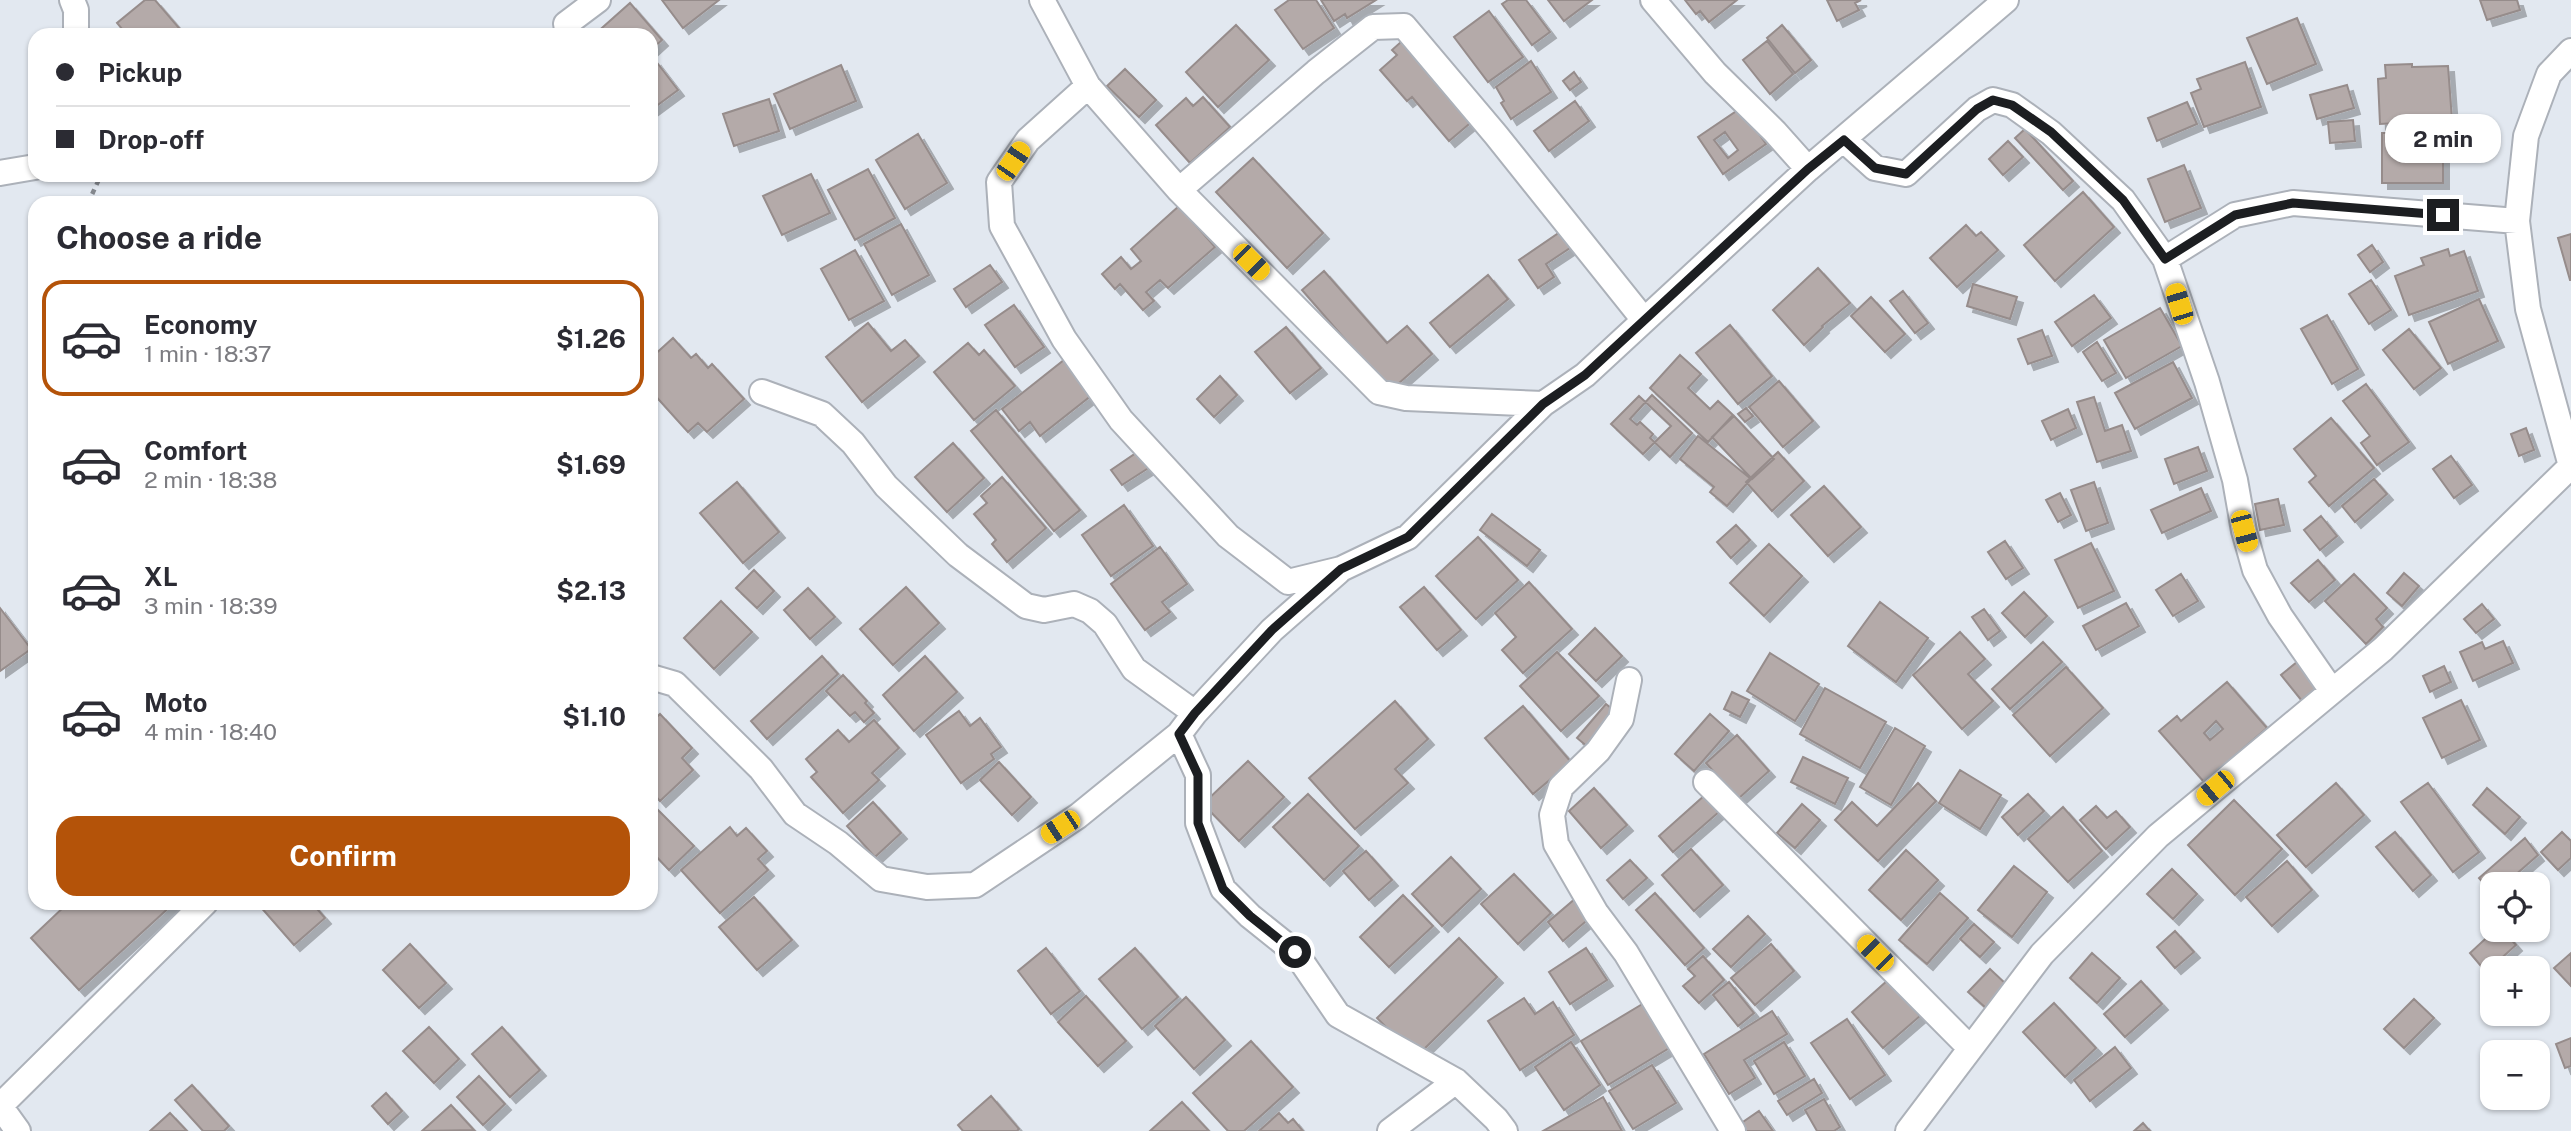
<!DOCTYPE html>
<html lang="en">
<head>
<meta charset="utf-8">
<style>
  body { margin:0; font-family:"Public Sans",sans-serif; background:#f7f7f7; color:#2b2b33; height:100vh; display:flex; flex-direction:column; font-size:26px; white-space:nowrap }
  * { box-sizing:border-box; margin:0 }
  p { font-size:23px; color:#7c7c81 }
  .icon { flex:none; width:38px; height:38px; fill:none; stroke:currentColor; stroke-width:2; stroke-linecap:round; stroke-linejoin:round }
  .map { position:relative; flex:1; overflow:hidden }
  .details { position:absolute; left:28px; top:196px; width:630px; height:714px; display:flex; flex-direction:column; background:#fff; border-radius:21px; box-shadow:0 2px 5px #0004 }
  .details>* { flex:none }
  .guide { position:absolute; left:28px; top:28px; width:630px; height:154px; border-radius:21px; box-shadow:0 2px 5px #0004; display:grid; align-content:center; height:154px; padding:0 28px; background:#fff }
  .fabs { position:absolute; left:2480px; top:872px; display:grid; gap:14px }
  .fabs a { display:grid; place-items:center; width:70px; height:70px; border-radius:14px; background:#fff; box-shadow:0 2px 5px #0004; font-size:35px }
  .end { position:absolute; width:32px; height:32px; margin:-16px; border:9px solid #1c1e21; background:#fff; box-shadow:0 0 0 4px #fff }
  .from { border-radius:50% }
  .bubble { position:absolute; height:49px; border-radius:21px; background:#fff; box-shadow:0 2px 5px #0004; font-size:23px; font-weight:700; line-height:49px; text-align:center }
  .car { position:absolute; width:21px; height:42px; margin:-21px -10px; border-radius:9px; box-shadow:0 0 5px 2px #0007; background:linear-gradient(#f5c518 24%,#345 0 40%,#f5c518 0 76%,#345 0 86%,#f5c518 0) }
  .guide b { display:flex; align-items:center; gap:24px; height:66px; font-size:26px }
  .guide b+b { border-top:2px solid #e1e1e2 }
  .guide i { width:18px; height:18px; background:#2b2b33 }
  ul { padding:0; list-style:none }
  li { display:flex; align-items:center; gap:21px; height:116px; margin:0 14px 10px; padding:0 14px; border:4px solid transparent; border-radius:21px }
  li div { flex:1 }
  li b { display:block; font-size:26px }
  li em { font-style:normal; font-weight:700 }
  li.selected { border-color:#b45309 }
  li>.icon { width:63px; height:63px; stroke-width:1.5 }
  h2 { padding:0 28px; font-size:32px; line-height:84px }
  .action { display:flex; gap:14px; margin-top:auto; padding:14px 28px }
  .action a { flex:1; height:80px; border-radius:21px; background:#b45309; color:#fff; font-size:28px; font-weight:700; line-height:80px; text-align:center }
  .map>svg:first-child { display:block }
</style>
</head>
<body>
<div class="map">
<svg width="2571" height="1131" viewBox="0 0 2571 1131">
  <defs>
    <filter id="shadow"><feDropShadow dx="6" dy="6" stdDeviation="0" flood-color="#0004"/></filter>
  </defs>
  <rect width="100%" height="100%" fill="#e2e8f0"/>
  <path fill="#b4aaa9" stroke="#968c8b" stroke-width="2" fill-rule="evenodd" filter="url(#shadow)" d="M145 0H155L185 35H127L117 23Z
    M662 0H719L683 28Z
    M1289 0H1316L1334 28 1303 49 1275 10Z
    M1321 0H1376L1347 18 1345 14 1334 21Z
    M1508 0H1526L1550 32 1532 45 1502 4Z
    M1548 0H1592L1564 21Z
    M1685 0H1737L1709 22 1700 11 1696 14Z
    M1827 0H1861L1855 3 1859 10 1837 21Z
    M2480 0H2517L2520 10 2487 20Z
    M630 3 662 40 651 50V35H594Z
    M1489 11 1523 57 1488 82 1454 37Z
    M2297 18 2316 64 2267 84 2247 38Z
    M1236 25 1269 60 1218 107 1186 72Z
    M1782 25 1811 60 1795 73 1767 38Z
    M1402 41 1481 114 1449 141 1412 97 1407 101 1380 70 1397 55 1392 50Z
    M1767 41 1793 74 1770 94 1743 60Z
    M655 60 678 90 651 110V63Z
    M1531 61 1551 92 1511 119 1501 103 1504 101 1496 87Z
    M2245 62 2261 107 2204 127 2191 93 2201 89 2197 79Z
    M2412 64V67L2448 66 2452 120 2380 124 2378 79 2386 78 2385 65Z
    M841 65 856 101 790 129 774 94Z
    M1125 69 1156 100 1139 117 1107 86Z
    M1574 72 1581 82 1570 90 1563 81Z
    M2347 85 2354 108 2317 119 2310 95Z
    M1203 97 1230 127 1190 163 1156 125 1186 98 1193 106Z
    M769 99 779 131 734 146 723 114Z
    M1575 101 1589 121 1549 151 1534 131Z
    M2187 102 2197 124 2157 141 2148 118Z
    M1741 108 1766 144 1723 174 1698 137ZM1725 132 1738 150 1728 158 1714 140Z
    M2353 120 2355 141 2330 143 2328 122Z
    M2025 129 2073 181 2063 190 2015 138Z
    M2382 133H2443V183H2382Z
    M918 134 947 183 905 209 876 160Z
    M2008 141 2023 157 2003 175 1989 159Z
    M1253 158 1323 233 1287 268 1216 192Z
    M2184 165 2201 208 2165 222 2148 179Z
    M868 169 895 218 855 240 828 190Z
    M811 174 830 213 782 235 763 196Z
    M2083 192 2114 227 2055 281 2024 245Z
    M1179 206 1215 247 1168 288 1160 280 1146 292 1154 301 1143 310 1120 284 1115 289 1102 274 1121 257 1131 269 1141 261 1131 249Z
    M901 224 929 275 892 295 864 244Z
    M1966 225 1976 236 1981 232 1998 250 1957 287 1930 258Z
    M1563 230 1573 246 1546 264 1554 277 1538 288 1519 260Z
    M2571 234V280H2570L2558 238Z
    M2372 245 2383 262 2370 272 2358 255Z
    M2448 249 2450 256 2464 251 2478 291 2409 315 2395 276 2424 265 2421 258Z
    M855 250 884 301 849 320 821 269Z
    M990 265 1002 282 966 307 954 289Z
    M1818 268 1850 303 1822 326 1823 327 1804 345 1773 310Z
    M1324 271 1387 343 1407 326 1432 354 1390 391 1302 290Z
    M1488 275 1508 299 1450 347 1430 323Z
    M2371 280 2391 310 2369 324 2349 294Z
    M1973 284 2017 297 2010 319 1967 306Z
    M1903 291 1928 323 1915 333 1890 301Z
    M2094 295 2111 318 2072 346 2055 322Z
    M1871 297 1905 334 1885 352 1851 316Z
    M2479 299 2498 341 2448 364 2429 322Z
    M1014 305 1044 347 1015 367 985 325Z
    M2160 308 2182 346 2126 378 2104 340Z
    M2327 315 2358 369 2332 384 2301 329Z
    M868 323 891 351 905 340 919 356 862 402 826 357Z
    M1730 325 1772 376 1738 404 1696 353Z
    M1286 327 1321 368 1290 393 1255 352Z
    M2409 329 2441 368 2414 389 2383 350Z
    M2042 330 2052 356 2028 364 2018 339Z
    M673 338 691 358 696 354 708 368 712 364 744 399 707 432 698 423 688 432 651 391V358Z
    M2097 342 2116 373 2102 381 2083 352Z
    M968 343 979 355 984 350 1015 386 974 420 934 372Z
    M1680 355 1701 374 1688 388 1710 409 1718 401 1733 415 1708 442 1650 388Z
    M1069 356 1097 391 1040 436 1030 422 1019 431 1002 409Z
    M2173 362 2192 398 2135 429 2115 393Z
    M1220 376 1237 395 1214 417 1197 399Z
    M1779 381 1813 421 1783 447 1749 407Z
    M2366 384 2409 442 2377 465 2361 443 2370 436 2343 401Z
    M1652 395 1692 433 1670 457 1650 438 1653 434 1640 422 1637 425 1630 419Z
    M1639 396 1671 426 1643 454 1611 424Z
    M2094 397 2105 431 2122 425 2131 451 2097 462 2077 402Z
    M1746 408 1753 416 1745 422 1738 414Z
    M2068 409 2076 428 2051 440 2042 421Z
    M996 410 1080 510 1054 531 971 431Z
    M1734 416 1774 459 1752 479 1712 437Z
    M2331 418 2374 468 2329 506 2309 482 2316 476 2294 449Z
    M2526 428 2534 450 2519 456 2511 434Z
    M1698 436 1751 479 1727 506 1710 492 1714 487 1680 459Z
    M953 443 984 478 947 512 915 477Z
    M2198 447 2207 471 2174 484 2165 459Z
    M1139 451 1150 467 1122 485 1111 470Z
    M1778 452 1804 481 1772 511 1746 482Z
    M2451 456 2472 485 2454 498 2433 469Z
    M1002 477 1046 528 1007 562 992 544 996 540 974 514 987 503 981 496Z
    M2374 479 2387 494 2355 522 2342 506Z
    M737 482 779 532 743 563 700 513Z
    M2094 482 2108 523 2086 531 2071 490Z
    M1824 486 1861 527 1828 556 1791 515Z
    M2201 488 2211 511 2162 533 2151 510Z
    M2060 493 2071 515 2058 522 2046 500Z
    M2278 499 2284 525 2260 530 2255 504Z
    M1124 505 1153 546 1111 576 1082 535Z
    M1492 514 1540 550 1527 566 1480 530Z
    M2321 516 2337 536 2320 550 2304 530Z
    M1736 525 1750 540 1731 558 1717 542Z
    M1478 537 1518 580 1476 619 1436 576Z
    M2005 541 2023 568 2006 579 1988 552Z
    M2091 543 2114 591 2078 608 2055 560Z
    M1769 544 1802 576 1764 616 1730 583Z
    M1160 547 1187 584 1162 602 1170 612 1145 630 1111 584Z
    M2318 560 2335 580 2309 602 2291 583Z
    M754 570 774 591 757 608 736 588Z
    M2404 573 2419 586 2402 606 2387 593Z
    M2181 574 2198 601 2173 616 2156 590Z
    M2354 574 2387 608 2376 619 2383 627 2366 644 2325 601Z
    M1529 582 1572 629 1523 673 1502 650 1516 637 1495 613Z
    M906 587 939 623 893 665 860 629Z
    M1424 587 1461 630 1437 650 1400 607Z
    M808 588 835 617 810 639 784 610Z
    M2024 592 2047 616 2025 637 2002 613Z
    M721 601 752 632 714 669 684 638Z
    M1880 602 1928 638 1896 682 1848 646Z
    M2126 603 2139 626 2096 650 2083 626Z
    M2482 604 2494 619 2476 633 2464 619Z
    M0 608 31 649 0 671Z
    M1984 609 2000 631 1988 640 1972 617Z
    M1595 628 1622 656 1596 681 1569 654Z
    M1960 632 1985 659 1968 674 1993 701 1962 729 1913 675Z
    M2503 641 2513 663 2473 681 2460 652 2482 642 2485 649Z
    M2043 642 2062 662 2010 709 1992 689Z
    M1557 652 1599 696 1561 731 1520 686Z
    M1770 653 1819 684 1795 721 1747 691Z
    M822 656 838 674 767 739 751 721Z
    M925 656 957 692 914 731 883 695Z
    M2297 662 2318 689 2302 701 2281 675Z
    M2444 666 2451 682 2430 692 2423 676Z
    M2066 667 2103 708 2050 756 2013 715Z
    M843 675 867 701 865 703 874 713 864 722 855 712 850 716 826 691Z
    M2227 682 2267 728 2204 782 2159 731 2177 716 2181 721ZM2216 721 2223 729 2210 740 2204 733Z
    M1825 688 1886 722 1860 768 1800 734Z
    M1732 692 1749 700 1740 717 1724 709Z
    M2461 700 2480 740 2442 758 2423 718Z
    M1395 701 1428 739 1395 769 1408 783 1355 829 1309 778Z
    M1606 704 1623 718 1595 753 1577 738Z
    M1523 706 1571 762 1533 794 1485 738Z
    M959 711 970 726 980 718 1001 747 991 754 994 759 961 783 926 735Z
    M660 714 692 748 682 758 693 770 660 801 651 791V722Z
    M1710 714 1729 731 1694 771 1675 754Z
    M874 720 899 748 872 773 879 780 843 813 811 777 817 772 806 759 838 730 849 742Z
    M1895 728 1925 746 1891 805 1860 787Z
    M1737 735 1769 771 1738 799 1706 763Z
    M1803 757 1848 778 1835 804 1791 782Z
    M1248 761 1284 797 1239 841 1203 804Z
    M999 762 1031 797 1012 815 980 780Z
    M1960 770 2001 795 1980 829 1939 803Z
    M1918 783 1936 801 1878 861 1835 820 1852 802 1877 826Z
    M2336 783 2364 815 2306 867 2277 835Z
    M2428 783 2479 852 2453 872 2401 802Z
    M1594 788 1627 825 1601 848 1569 811Z
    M2487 788 2520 817 2505 834 2473 805Z
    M1308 794 1359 846 1324 880 1273 827Z
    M2028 794 2044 811 2018 835 2002 817Z
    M1705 795 1720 811 1673 852 1659 836Z
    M2234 800 2282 849 2235 895 2188 845Z
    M873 802 901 833 875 857 847 826Z
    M1802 804 1820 820 1795 848 1777 833Z
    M654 806 694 846 669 870 651 851V810Z
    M2096 806 2107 818 2116 811 2130 827 2106 849 2080 820Z
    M2063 807 2102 851 2068 882 2028 839Z
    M730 827 737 836 746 828 767 851 758 859 768 870 720 913 681 870Z
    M2395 832 2431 875 2413 891 2376 847Z
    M2562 832 2571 841V858L2558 870 2541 852Z
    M2525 838 2538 855 2505 884H2492V893L2479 878Z
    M1691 849 1723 885 1694 911 1662 875Z
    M1906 850 1938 880 1901 920 1869 890Z
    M1366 851 1392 880 1369 900 1343 871Z
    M1451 857 1481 889 1442 926 1412 894Z
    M1630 860 1647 878 1623 899 1607 880Z
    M2287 861 2312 890 2272 926 2246 897Z
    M2014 866 2047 892 2012 937 1978 910Z
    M2172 869 2197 894 2173 919 2147 894Z
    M1514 874 1551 913 1518 944 1481 904Z
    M1655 893 1704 948 1685 965 1636 910Z
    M1940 893 1968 918 1927 964 1899 940Z
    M1403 895 1433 926 1389 967 1360 937Z
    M754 897 792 940 757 970 719 927Z
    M1576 898 1592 916 1563 941 1548 922Z
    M68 903H174L79 990 31 938Z
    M260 903H312L325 918 294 945 259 905Z
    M1748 916 1765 934 1731 967 1713 949Z
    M1974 924 1994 942 1980 957 1960 939Z
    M2496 929H2502L2516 945 2486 972 2470 953Z
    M2175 931 2194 952 2175 968 2157 947Z
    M1459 938 1497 977 1416 1057 1377 1018Z
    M410 944 446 983 419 1008 383 970Z
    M1771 944 1794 971 1755 1005 1731 978Z
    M1046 948 1080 991 1051 1014 1018 971Z
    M1135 948 1178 997 1142 1029 1099 979Z
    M1586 948 1607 980 1570 1004 1549 972Z
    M2092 953 2120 978 2097 1003 2070 978Z
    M2571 953V986L2554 968Z
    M1703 956 1724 980 1699 1003 1683 986 1695 976 1688 969Z
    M1990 969 2007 985 1986 1008 1968 992Z
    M1888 980 1920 1016 1883 1048 1852 1012Z
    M2141 981 2162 1004 2125 1037 2104 1014Z
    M1729 982 1754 1013 1738 1026 1713 995Z
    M1086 996 1126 1041 1098 1066 1058 1022Z
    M1186 997 1225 1040 1194 1069 1155 1026Z
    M1524 998 1535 1014 1553 1002 1574 1035 1520 1070 1488 1021Z
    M2414 999 2434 1018 2404 1048 2384 1029Z
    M1644 1003 1671 1047 1608 1085 1581 1041Z
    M2054 1003 2096 1048 2065 1077 2023 1032Z
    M1772 1011 1787 1034 1744 1060 1755 1078 1729 1094 1704 1054Z
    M1847 1019 1885 1075 1850 1099 1811 1043Z
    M429 1027 459 1059 434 1083 403 1051Z
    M502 1027 540 1070 510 1097 472 1054Z
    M2571 1038V1066L2565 1068 2556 1044Z
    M1251 1041 1293 1087 1244 1131H1228L1193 1093Z
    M1571 1042 1600 1085 1564 1110 1535 1067Z
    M1784 1042 1805 1076 1774 1094 1754 1061Z
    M2115 1047 2131 1068 2090 1101 2074 1080Z
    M1652 1065 1676 1103 1633 1129 1609 1091Z
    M479 1076 505 1104 483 1125 457 1097Z
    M1814 1079 1822 1093 1787 1115 1778 1101Z
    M192 1085 229 1126 224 1131H203L175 1100Z
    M386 1093 402 1111 388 1124 372 1106Z
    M991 1096 1019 1129 1017 1131H963L958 1125Z
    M1603 1097 1622 1131H1543Z
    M1824 1099 1840 1127 1834 1131H1817L1805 1110Z
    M1182 1102 1209 1131H1150Z
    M451 1105 474 1130 422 1131Z
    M1759 1111 1773 1131H1745L1740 1124Z
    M170 1113 187 1131H150Z
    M1279 1113 1288 1123 1293 1119 1303 1131H1259Z
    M2143 1123 2150 1131H2134Z"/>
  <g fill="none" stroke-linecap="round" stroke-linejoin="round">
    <defs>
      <path id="street" d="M72 0 76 10V35
        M1042 0 1088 86 1179 190 1379 392 1406 398 1543 404 1585 375 1808 169 2006 0
        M1653 0 1715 73 1775 132 1808 169
        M566 24 598 0
        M2571 51 2549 74 2526 136 2517 221 2528 309 2571 466
        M1088 86 1028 140 999 182 1002 226 1064 339 1121 420 1228 536 1288 582 1341 569 1408 537 1543 404
        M1844 140 1875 168 1906 174 1977 109 1993 100 2012 105 2051 133 2123 200 2165 259 2207 382 2235 480 2244 531 2255 570 2280 616 2332 691
        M0 173 35 167
        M1179 190 1316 72 1373 27 1404 26 1496 135 1644 320
        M2165 259 2235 215 2293 203 2517 221
        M762 392 822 414 853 443 886 486 958 555 1026 606 1044 610 1074 604 1090 611 1105 624 1134 669 1195 713
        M651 677 675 684 761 769 795 814 838 843 881 879 927 887 975 885 1078 816 1179 734 1195 713 1272 630 1338 572
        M1629 680 1621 719 1598 751 1561 787 1552 815 1556 844 1596 913 1626 953 1733 1131
        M1179 734 1198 775V823L1223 889 1250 916 1295 952 1338 1015 1456 1081 1496 1119 1505 1131
        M1706 782 1970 1048
        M0 1106 205 903
        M0 1106 18 1131
        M1390 1131 1456 1081
        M1908 1131 2042 954 2158 836 2383 649 2571 466"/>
    </defs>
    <use href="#street" stroke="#acb1b9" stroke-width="28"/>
    <path stroke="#83878d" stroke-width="4.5" stroke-dasharray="5 5" stroke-linecap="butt" d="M88 203 101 175"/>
    <use href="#street" stroke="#fff" stroke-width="24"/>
  </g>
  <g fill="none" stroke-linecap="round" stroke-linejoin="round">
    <path stroke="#1c1e21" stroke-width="9" d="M1295 952 1250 916 1223 889 1198 823V775L1179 734 1195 713 1272 630 1341 569 1408 537 1543 404 1585 375 1808 169 1844 140 1875 168 1906 174 1977 109 1993 100 2012 105 2051 132 2123 200 2165 259 2235 215 2293 203 2443 215"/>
  </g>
</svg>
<div class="fabs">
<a><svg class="icon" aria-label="locate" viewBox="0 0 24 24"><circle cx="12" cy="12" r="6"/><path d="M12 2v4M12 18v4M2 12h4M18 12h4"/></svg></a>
<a>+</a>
<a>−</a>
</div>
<i class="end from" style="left:1295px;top:952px"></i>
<i class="end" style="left:2443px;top:215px"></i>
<div class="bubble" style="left:2385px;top:114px;width:116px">2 min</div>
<i class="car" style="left:1013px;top:161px;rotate:34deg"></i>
<i class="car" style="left:1251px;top:262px;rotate:135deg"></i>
<i class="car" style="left:2179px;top:304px;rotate:343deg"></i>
<i class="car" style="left:2244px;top:531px;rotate:165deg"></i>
<i class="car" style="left:2215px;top:788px;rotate:230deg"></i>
<i class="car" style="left:1060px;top:827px;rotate:237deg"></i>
<i class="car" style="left:1875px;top:953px;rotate:315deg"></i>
<div class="guide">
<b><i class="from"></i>Pickup</b>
<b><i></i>Drop-off</b>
</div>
<section class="details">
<h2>Choose a ride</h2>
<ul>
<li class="selected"><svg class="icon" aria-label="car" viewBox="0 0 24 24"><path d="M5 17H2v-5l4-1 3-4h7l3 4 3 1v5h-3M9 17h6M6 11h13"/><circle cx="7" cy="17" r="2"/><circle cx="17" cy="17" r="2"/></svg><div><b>Economy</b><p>1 min · 18:37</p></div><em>$1.26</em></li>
<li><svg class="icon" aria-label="car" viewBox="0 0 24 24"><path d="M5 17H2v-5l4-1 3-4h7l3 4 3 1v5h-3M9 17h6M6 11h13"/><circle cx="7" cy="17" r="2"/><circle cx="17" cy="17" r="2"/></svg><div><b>Comfort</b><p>2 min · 18:38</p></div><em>$1.69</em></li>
<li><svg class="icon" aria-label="car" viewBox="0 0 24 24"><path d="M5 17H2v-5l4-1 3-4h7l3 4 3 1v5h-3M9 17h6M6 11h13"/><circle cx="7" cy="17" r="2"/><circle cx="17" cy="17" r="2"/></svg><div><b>XL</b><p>3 min · 18:39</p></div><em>$2.13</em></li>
<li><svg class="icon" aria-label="car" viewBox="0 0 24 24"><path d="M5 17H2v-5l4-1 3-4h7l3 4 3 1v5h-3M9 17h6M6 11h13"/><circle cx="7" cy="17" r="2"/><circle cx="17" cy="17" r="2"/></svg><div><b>Moto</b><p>4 min · 18:40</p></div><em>$1.10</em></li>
</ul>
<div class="action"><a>Confirm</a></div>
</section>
</div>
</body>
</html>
